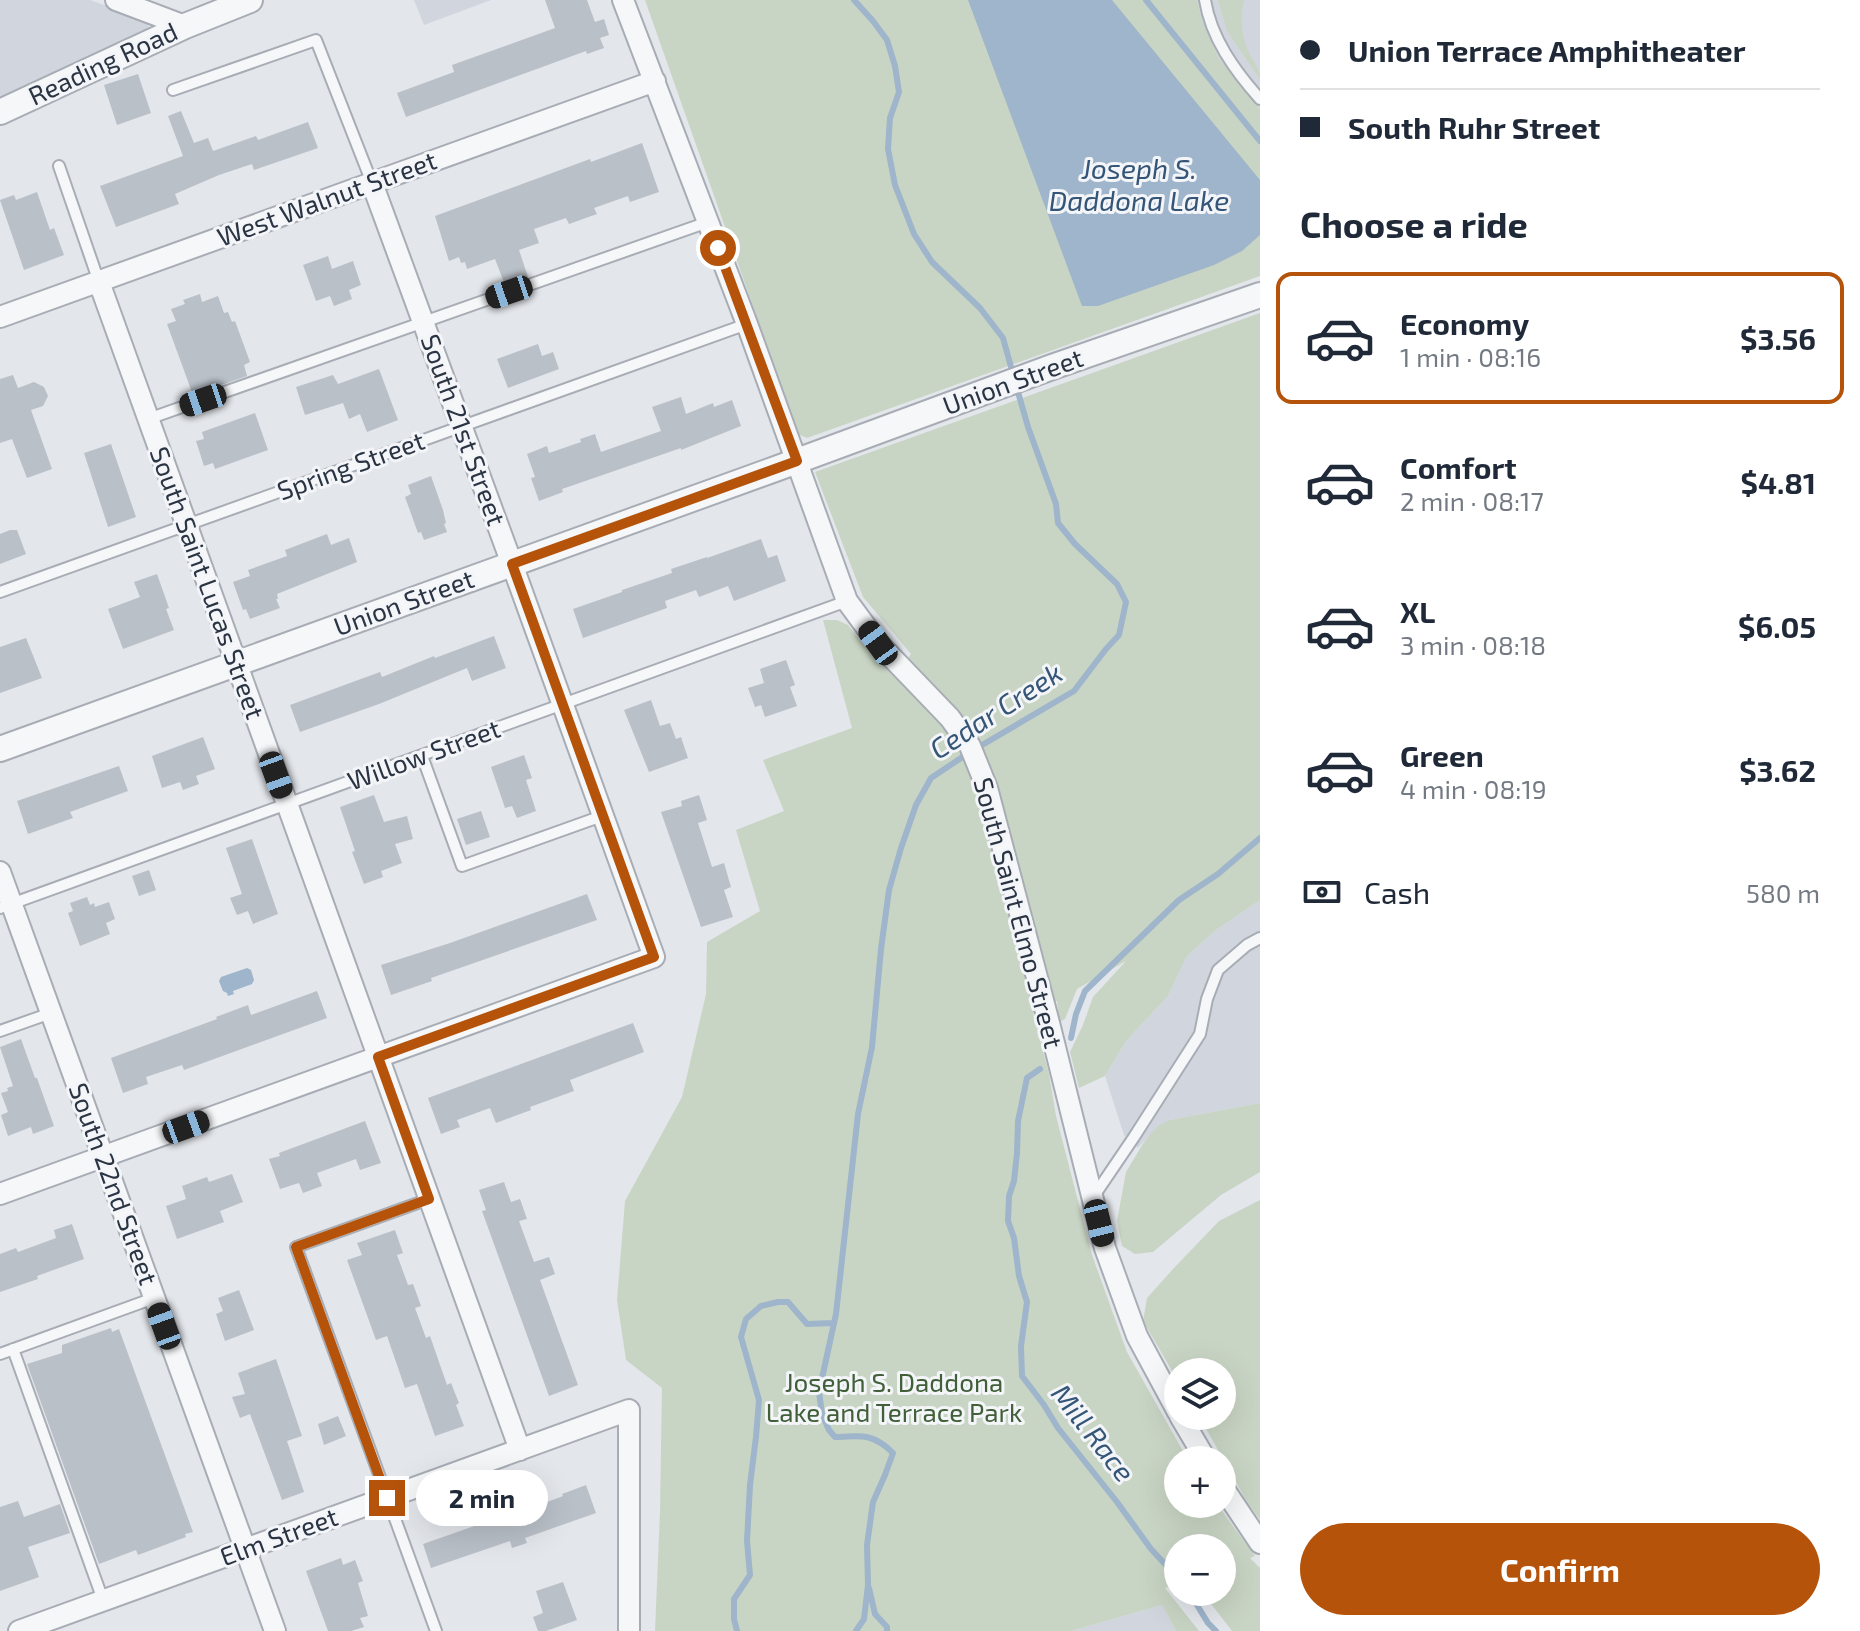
<!DOCTYPE html>
<html lang="en">
<head>
<meta charset="utf-8">
<style>
  body { margin:0; font-family:"Exo 2",sans-serif; background:#f6f6f7; color:#1f2937; height:100vh; display:flex; flex-direction:column; font-size:30px; white-space:nowrap }
  * { box-sizing:border-box; margin:0 }
  p { font-size:26px; color:#747a83 }
  .icon { flex:none; width:44px; height:44px; fill:none; stroke:currentColor; stroke-width:2; stroke-linecap:round; stroke-linejoin:round }
  .map { position:relative; flex:1; overflow:hidden }
  .details { display:flex; flex-direction:column; background:#fff; width:600px }
  .details>* { flex:none }
  .guide { display:grid; align-content:center; height:176px; padding:0 40px; background:#fff }
  .buttons { position:absolute; left:1164px; top:1358px; display:grid; gap:16px }
  .buttons a { display:grid; place-items:center; width:72px; height:72px; border-radius:50%; background:#fff; box-shadow:0 8px 32px #0002; font-size:40px }
  .end { position:absolute; width:36px; height:36px; margin:-18px; border:10px solid #b45309; background:#fff; box-shadow:0 0 0 4px #fff }
  .from { border-radius:50% }
  .bubble { position:absolute; height:56px; border-radius:28px; background:#fff; box-shadow:0 8px 32px #0002; font-size:26px; font-weight:700; line-height:56px; text-align:center }
  .car { position:absolute; width:24px; height:48px; margin:-24px -12px; border-radius:10px; box-shadow:0 0 6px 2px #0007; background:linear-gradient(#222 24%,#8ab4d8 0 40%,#222 0 76%,#8ab4d8 0 86%,#222 0) }
  .guide b { display:flex; align-items:center; gap:28px; height:76px; font-size:30px }
  .guide b+b { border-top:2px solid #e0e1e3 }
  .guide i { width:20px; height:20px; background:#1f2937 }
  ul { padding:0; list-style:none }
  li { display:flex; align-items:center; gap:24px; height:132px; margin:0 16px 12px; padding:0 24px; border:4px solid transparent; border-radius:16px }
  li div { flex:1 }
  li b { display:block; font-size:30px }
  li em { font-style:normal; font-weight:700 }
  li.on { border-color:#b45309 }
  li>.icon { width:72px; height:72px; stroke-width:1.5 }
  h2 { padding:0 40px; font-size:36px; line-height:96px }
  .pay { display:flex; align-items:center; gap:20px; height:88px; padding:0 40px; font-size:30px }
  .pay p { margin-inline-start:auto }
  .action { display:flex; gap:16px; margin-top:auto; padding:16px 40px }
  .action a { flex:1; height:92px; border-radius:48px; background:#b45309; color:#fff; font-size:32px; font-weight:700; line-height:92px; text-align:center }
  main { display:flex; flex:1; min-height:0 }
  .map>svg:first-child { display:block }
</style>
</head>
<body>
<main>
<div class="map">
<svg width="1260" height="1631" viewBox="0 0 1260 1631">
  <rect width="100%" height="100%" fill="#e3e6eb"/>
  <path fill="#d1d5dd" d="M0 0H90L137 17 149 23 148 33 0 98Z
    M414 0H491L424 25Z
    M1193 0H1260V118L1219 66Z
    M1260 900V1103L1170 1120 1144 1141 1138 1148 1124 1135 1105 1076 1126 1041 1168 996 1187 956 1216 930Z
    M1162 1605 1176 1631H1071Z"/>
  <path fill="#c9d5c4" d="M645 0H1197L1202 20 1218 57 1260 110V276L807 438 798 434Z
    M1218 0H1244C1240 16 1241 35 1248 51 1253 62 1260 67 1260 79L1227 31Z
    M1260 313V900L1216 930 1187 956 1168 996 1126 1041 1105 1076 1079 1088 1070 1052 1083 1025 1093 997 1126 961 1077 989 1065 1019 1059 1022 1057 1001 1033 1014 1049 1074 1056 1116 1092 1255 1127 1352 1188 1460H1178V1504H1217L1255 1556 1250 1558 1260 1568V1631H1232L1202 1592H1222V1548H1178V1583L1165 1588 1199 1631H1176L1162 1605 1071 1631H655L660 1512 662 1388 626 1360 617 1300 625 1201 682 1097 706 994 707 942 760 911 736 830 784 811 763 760 852 728 823 620H837L848 625 864 645 895 677 911 654 863 597 815 472Z
    M1260 1103V1172L1221 1195 1153 1252 1135 1254 1122 1246 1117 1221 1126 1172 1144 1142 1158 1126 1170 1120Z
    M1260 1200V1520L1246 1500 1199 1416H1222V1372H1178V1381L1143 1321 1147 1298 1173 1269 1219 1221Z"/>
  <path fill="#9eb5cb" d="M968 0H1112L1260 180V235L1242 251 1214 265 1098 306H1082Z
    M247 968 251 970 254 980 252 984 233 991 234 994 228 996 227 993 223 991 219 981 221 977Z"/>
  <g fill="none" stroke-linecap="round" stroke-linejoin="round">
    <path stroke="#9eb5cb" stroke-width="6" d="M854 0 873 21 887 40 895 66 899 92 890 118 888 149 895 185 914 234 932 262 980 308 1003 338 1013 374
      M1146 0 1260 141
      M977 748 1074 691 1106 649 1119 635 1126 602 1117 584 1075 544 1058 523 1056 504 1028 427 1016 385
      M1071 1038 1076 1014 1085 991 1179 900 1218 874 1260 838
      M1040 1069 1027 1078 1018 1121 1017 1153 1014 1181 1009 1196 1008 1221 1014 1238 1019 1276 1027 1302 1021 1346 1022 1376 1044 1405 1058 1428 1117 1502 1151 1549 1178 1578
      M869 1588 875 1614 887 1627V1631
      M1189 1592 1208 1623 1216 1631
      M737 1631 734 1619V1599L750 1575 747 1541 750 1485 756 1437 759 1400 741 1337 746 1319 761 1306 778 1302H788L807 1324 834 1323
      M856 1631 864 1619 868 1585 867 1545 873 1502 885 1475 893 1453C873 1433 862 1436 835 1437L829 1430 822 1414 819 1392 836 1314 858 1114 872 1047 881 949 889 890 901 848 916 805 931 778 967 754"/>
  </g>
  <path fill="#bac0c8" d="M545 0H587L595 22 604 19 609 35 600 38 604 48 587 54 586 51 406 117 397 93 454 72 452 65 555 28Z
    M138 74 151 113 117 125 104 85Z
    M181 111 194 143 208 138 213 151 256 136 258 140 308 122 318 148 254 170 252 164 219 175 175 194 179 204 116 227 100 186 183 156 168 116Z
    M642 143 659 192 630 202 628 196 594 208 597 214 569 224 566 218 534 229 539 243 519 250 528 277 505 285 495 259 467 269 465 262 461 263 459 257 449 261 435 216 590 159 591 162Z
    M37 192 50 230 54 228 64 255 24 270 0 200 14 195 16 200Z
    M328 256 332 269 353 261 361 285 349 290 352 299 334 306 330 296 316 301 303 265Z
    M200 294 202 302 218 296 224 313 228 312 232 322 235 321 250 362 244 365 247 376 193 395 167 324 176 321 171 309 185 304 183 300Z
    M538 344 542 356 553 352 559 369 508 388 497 359Z
    M379 369 398 420 367 432 360 414 349 419 343 403 305 415 296 387 333 375 338 384Z
    M13 375 18 388 34 382 44 387 48 396 43 406 31 410 52 469 27 478 12 439 0 443V379Z
    M681 397 686 414 713 403 714 407 732 400 741 426 681 450V448L562 489 563 492 539 501 531 478 535 477 527 454 547 446 549 453 581 442 580 439 595 434 601 452 661 431 652 407Z
    M255 413 268 450 215 469 213 463 204 466 196 441 204 439 202 432Z
    M111 444 136 517 108 527 84 453Z
    M431 476 443 510 446 523 444 524 447 532 424 540 421 532 418 533 405 497 411 494 408 485Z
    M10 530H17L26 554 0 564V534Z
    M327 534 331 545 349 538 357 562 277 594 278 599H276L280 608 250 619 246 609 243 610 233 582 250 576 248 570 287 556 285 550Z
    M761 539 768 558 777 555 786 581 734 601 728 586 699 597 696 590 665 601 667 608 583 638 573 609 622 592V590L672 573 671 569 707 557V558Z
    M157 574 169 608 166 609 174 630 123 649 108 609 140 597 134 582Z
    M494 636 506 668 472 681 467 668 379 704 300 732 290 705 380 672 382 677 434 656 435 658Z
    M26 638 42 678 0 693V647Z
    M786 660 795 685 790 687 797 706 765 717 761 705 755 707 748 688 764 683 760 669Z
    M651 700 660 726 670 723 676 739 681 737 688 758 649 772 624 710Z
    M203 737 215 769 196 776 199 784 183 790 180 782 162 788 152 756Z
    M524 755 532 778 526 780 536 811 517 818 512 806 505 808 491 767Z
    M119 766 128 791 70 812 73 818 28 834 17 801Z
    M374 795 384 822 407 816 413 839 395 844 402 863 381 871 383 877 364 884 352 852 355 851 340 807Z
    M699 795 707 820 698 823 712 867 724 863 731 887 724 890 733 917 701 927 661 812 682 806 681 801Z
    M481 811 490 837 466 845 457 819Z
    M252 839 278 914 253 924 248 911 237 915 230 898 242 894 226 848Z
    M149 870 156 890 139 896 132 876Z
    M587 894 597 920 431 978 432 981 391 995 381 965 450 943Z
    M87 897 90 905 94 903 95 907 109 902 115 919 106 923 110 934 80 946 68 913 73 911 70 903Z
    M317 991 327 1018 184 1070 182 1065 146 1077 148 1084 123 1093 111 1058 217 1019 216 1017 248 1005 251 1015Z
    M633 1023 644 1052 570 1080 574 1091 530 1107 531 1110 496 1123 490 1108 457 1120 460 1127 441 1134 428 1098Z
    M21 1039 35 1078H37L54 1126 33 1134 31 1127 8 1136 1 1115 8 1112 1 1093 8 1091 7 1088 13 1086 0 1047Z
    M365 1121 381 1163 360 1170 356 1159 317 1173 322 1186 303 1193 299 1183 280 1189 269 1159 280 1156 279 1153Z
    M232 1174 243 1202 220 1211 224 1222 177 1239 166 1206 186 1199 182 1186 207 1177 209 1182Z
    M504 1182 511 1202 520 1199 527 1219 519 1221 534 1262 549 1257 555 1274 540 1280 578 1385 549 1396 482 1211 486 1210 479 1190Z
    M72 1224 84 1259 37 1276 38 1279 0 1292V1254L16 1248 18 1252 56 1238 54 1230Z
    M395 1230 403 1253 397 1255 408 1285 413 1284 421 1306 415 1308 426 1338 430 1336 447 1385 451 1383 459 1403 456 1405 464 1426 435 1436 417 1384 405 1388 387 1336 376 1340 347 1260 362 1255 357 1243Z
    M239 1290 254 1330 225 1341 216 1314 223 1311 218 1298Z
    M111 1328 112 1332 119 1329 193 1532 185 1534 186 1537 138 1555 136 1550 99 1564 27 1364 62 1353V1345Z
    M276 1359 302 1436 287 1441 304 1492 282 1500 250 1414 240 1418 232 1397 245 1394 238 1373Z
    M338 1416 346 1436 324 1445 318 1424Z
    M586 1485 596 1513 525 1538 527 1543 512 1548 510 1541 431 1568 423 1544 500 1517 494 1501 508 1495 515 1511 530 1505 531 1508 563 1496 562 1494Z
    M18 1501 24 1517 60 1504 70 1533 28 1547 39 1577 0 1591V1507Z
    M341 1558 343 1565 355 1560 363 1581 358 1583 368 1616 360 1618 364 1627 351 1631H328L306 1571Z
    M563 1582 577 1620 546 1631H538L533 1617 543 1613 536 1591Z"/>
  <g fill="none" stroke-linecap="round" stroke-linejoin="round">
    <defs>
      <path id="service" d="M1205 0C1211 38 1235 71 1260 99
        M173 90 316 40 372 183
        M59 166 99 282
        M148 419 708 222
        M0 592 747 324
        M422 756 462 866 602 816
        M0 908 847 601
        M0 1031 51 1013
        M1094 1196 1134 1137 1200 1034 1207 999 1218 970 1247 945 1260 938
        M429 1199 296 1247 436 1631
        M13 1349 103 1600
        M0 1354 154 1298"/>
      <path id="minor" d="M116 0 185 26
        M623 0 747 324 847 601 878 643 950 718 970 746 987 788 1049 1023 1105 1248 1137 1336 1178 1412
        M99 282 520 1450
        M0 317 655 81
        M0 872 275 1631
        M0 1194 654 957 512 564 372 183
        M1180 1416 1206 1460
        M1222 1486 1260 1543
        M19 1631 629 1410V1631"/>
      <path id="tertiary" d="M0 112 185 26 250 0
        M0 749 778 468 1052 367 1260 295"/>
    </defs>
    <use href="#service" stroke="#a8adb5" stroke-width="14"/>
    <use href="#minor" stroke="#a8adb5" stroke-width="24"/>
    <use href="#tertiary" stroke="#a8adb5" stroke-width="28"/>
    <use href="#service" stroke="#f6f7f9" stroke-width="10"/>
    <use href="#minor" stroke="#f6f7f9" stroke-width="20"/>
    <use href="#tertiary" stroke="#f6f7f9" stroke-width="24"/>
  </g>
  <g fill="none" stroke-linecap="round" stroke-linejoin="round">
    <path stroke="#b45309" stroke-width="10" d="M387 1498 296 1247 429 1199 378 1057 654 957 512 564 797 461 718 248"/>
  </g>
  <g text-anchor="middle" stroke-width="6" stroke-linejoin="round" paint-order="stroke">
    <g font-size="26" fill="#2a3443" stroke="#f3f5f8">
      <text transform="translate(103 64) rotate(-25)" y="9">Reading Road</text>
      <text transform="translate(327 199) rotate(-20)" y="9">West Walnut Street</text>
      <text transform="translate(1013 382) rotate(-20)" y="9">Union Street</text>
      <text transform="translate(463 430) rotate(70)" y="9">South 21st Street</text>
      <text transform="translate(351 466) rotate(-20)" y="9">Spring Street</text>
      <text transform="translate(207 583) rotate(70)" y="9">South Saint Lucas Street</text>
      <text transform="translate(404 603) rotate(-20)" y="9">Union Street</text>
      <text transform="translate(424 755) rotate(-20)" y="9">Willow Street</text>
      <text transform="translate(1018 913) rotate(75)" y="9">South Saint Elmo Street</text>
      <text transform="translate(113 1184) rotate(70)" y="9">South 22nd Street</text>
      <text transform="translate(279 1537) rotate(-20)" y="9">Elm Street</text>
    </g>
    <g font-size="26" fill="#415f38" stroke="#f3f5f8">
      <text x="894" y="1392">Joseph S. Daddona<tspan x="894" dy="30">Lake and Terrace Park</tspan></text>
    </g>
    <g font-size="28" font-style="italic" fill="#345577" stroke="#f3f5f8">
      <text x="1139" y="179">Joseph S.<tspan x="1139" dy="32">Daddona Lake</tspan></text>
      <text transform="translate(996 711) rotate(-33)" y="10">Cedar Creek</text>
      <text transform="translate(1093 1433) rotate(52)" y="10">Mill Race</text>
    </g>
  </g>
</svg>
<div class="buttons">
<a><svg class="icon" aria-label="layers" viewBox="0 0 24 24"><path d="M12 4l9 5-9 5-9-5zM3 14l9 5 9-5"/></svg></a>
<a>+</a>
<a>−</a>
</div>
<i class="end from" style="left:718px;top:248px"></i>
<i class="end" style="left:387px;top:1498px"></i>
<div class="bubble" style="left:416px;top:1470px;width:132px">2 min</div>
<i class="car" style="left:509px;top:292px;rotate:251deg"></i>
<i class="car" style="left:203px;top:400px;rotate:251deg"></i>
<i class="car" style="left:878px;top:643px;rotate:324deg"></i>
<i class="car" style="left:276px;top:775px;rotate:160deg"></i>
<i class="car" style="left:186px;top:1127px;rotate:70deg"></i>
<i class="car" style="left:1099px;top:1223px;rotate:166deg"></i>
<i class="car" style="left:164px;top:1326px;rotate:340deg"></i>
</div>
<section class="details">
<div class="guide">
<b><i class="from"></i>Union Terrace Amphitheater</b>
<b><i></i>South Ruhr Street</b>
</div>
<h2>Choose a ride</h2>
<ul>
<li class="on"><svg class="icon" aria-label="car" viewBox="0 0 24 24"><path d="M5 17H2v-5l4-1 3-4h7l3 4 3 1v5h-3M9 17h6M6 11h13"/><circle cx="7" cy="17" r="2"/><circle cx="17" cy="17" r="2"/></svg><div><b>Economy</b><p>1 min · 08:16</p></div><em>$3.56</em></li>
<li><svg class="icon" aria-label="car" viewBox="0 0 24 24"><path d="M5 17H2v-5l4-1 3-4h7l3 4 3 1v5h-3M9 17h6M6 11h13"/><circle cx="7" cy="17" r="2"/><circle cx="17" cy="17" r="2"/></svg><div><b>Comfort</b><p>2 min · 08:17</p></div><em>$4.81</em></li>
<li><svg class="icon" aria-label="car" viewBox="0 0 24 24"><path d="M5 17H2v-5l4-1 3-4h7l3 4 3 1v5h-3M9 17h6M6 11h13"/><circle cx="7" cy="17" r="2"/><circle cx="17" cy="17" r="2"/></svg><div><b>XL</b><p>3 min · 08:18</p></div><em>$6.05</em></li>
<li><svg class="icon" aria-label="car" viewBox="0 0 24 24"><path d="M5 17H2v-5l4-1 3-4h7l3 4 3 1v5h-3M9 17h6M6 11h13"/><circle cx="7" cy="17" r="2"/><circle cx="17" cy="17" r="2"/></svg><div><b>Green</b><p>4 min · 08:19</p></div><em>$3.62</em></li>
</ul>
<div class="pay"><svg class="icon" aria-label="cash" viewBox="0 0 24 24"><path d="M3 7h18v10H3z"/><circle cx="12" cy="12" r="2"/></svg>Cash<p>580 m</p></div>
<div class="action"><a>Confirm</a></div>
</section>
</main>
</body>
</html>
